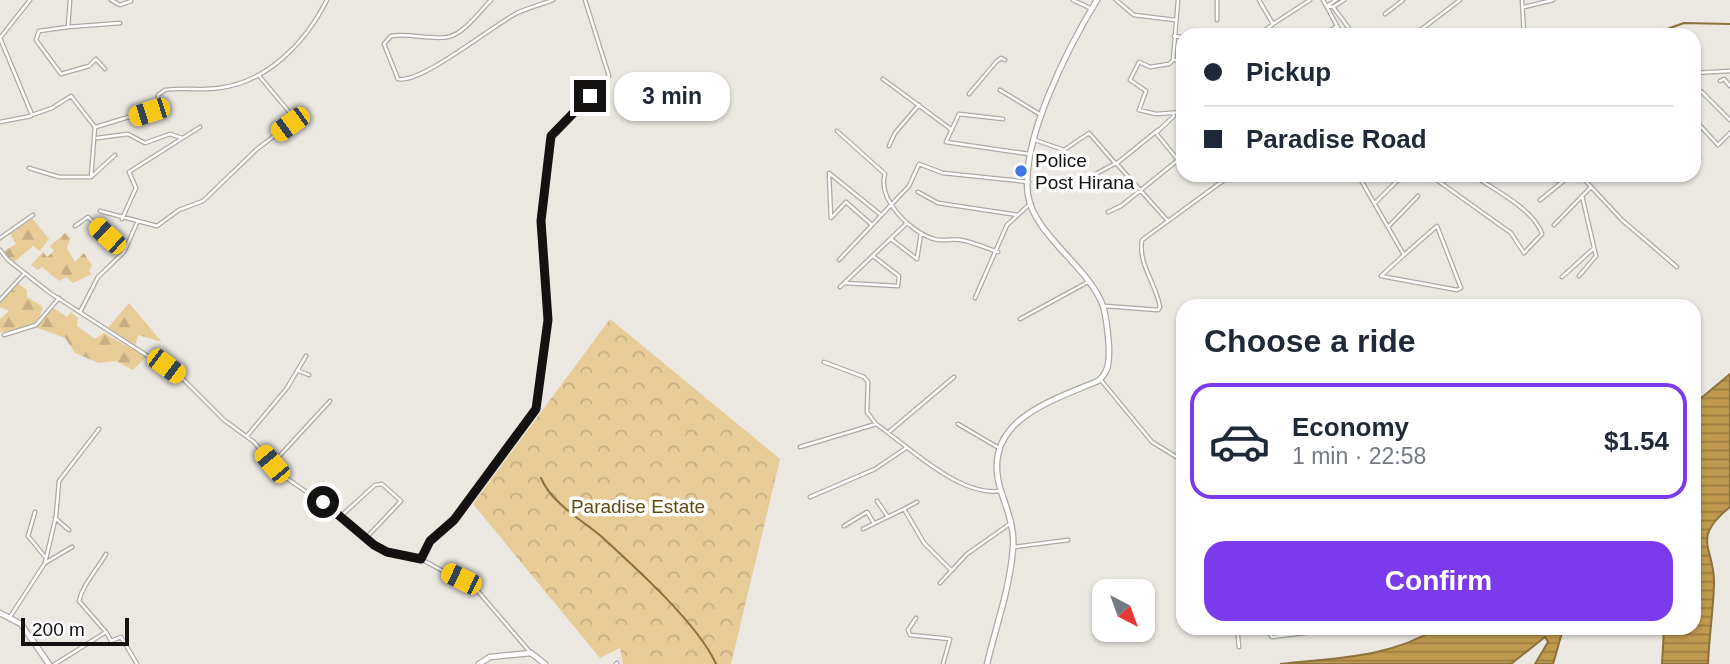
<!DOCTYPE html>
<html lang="en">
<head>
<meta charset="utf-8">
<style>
  body { margin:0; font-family:Arial,sans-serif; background:#f2f2f3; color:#1f2937; height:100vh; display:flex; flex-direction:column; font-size:26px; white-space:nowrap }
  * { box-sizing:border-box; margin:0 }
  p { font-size:23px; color:#747a83 }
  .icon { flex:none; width:38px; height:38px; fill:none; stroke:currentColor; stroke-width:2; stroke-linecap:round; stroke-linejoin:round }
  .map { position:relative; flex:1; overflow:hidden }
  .details { position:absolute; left:1176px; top:299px; width:525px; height:336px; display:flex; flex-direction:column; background:#fff; border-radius:21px; box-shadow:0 2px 5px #0004 }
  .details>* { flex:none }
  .guide { position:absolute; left:1176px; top:28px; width:525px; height:154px; border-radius:21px; box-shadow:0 2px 5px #0004; display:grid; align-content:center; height:154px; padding:0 28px; background:#fff }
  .needle { width:46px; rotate:139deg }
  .tools { position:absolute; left:1092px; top:579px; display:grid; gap:14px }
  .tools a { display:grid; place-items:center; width:63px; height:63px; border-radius:14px; background:#fff; box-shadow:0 2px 5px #0004; font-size:35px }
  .scale { position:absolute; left:21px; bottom:18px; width:108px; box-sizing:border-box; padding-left:7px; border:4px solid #141210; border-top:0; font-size:19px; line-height:24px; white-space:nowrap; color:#141210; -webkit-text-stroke:5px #fff; paint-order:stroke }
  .end { position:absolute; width:32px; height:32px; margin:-16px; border:9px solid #141210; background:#fff; box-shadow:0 0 0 4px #fff }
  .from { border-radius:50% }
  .bubble { position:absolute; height:49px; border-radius:21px; background:#fff; box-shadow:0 2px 5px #0004; font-size:23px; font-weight:700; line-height:49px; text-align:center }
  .car { position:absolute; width:21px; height:42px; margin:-21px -10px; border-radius:9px; box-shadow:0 0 5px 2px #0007; background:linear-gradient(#f5c518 24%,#345 0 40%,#f5c518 0 76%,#345 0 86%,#f5c518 0) }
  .guide b { display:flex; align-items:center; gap:24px; height:66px; font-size:26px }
  .guide b+b { border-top:2px solid #e0e1e3 }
  .guide i { width:18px; height:18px; background:#1f2937 }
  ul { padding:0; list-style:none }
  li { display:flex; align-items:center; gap:21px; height:116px; margin:0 14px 10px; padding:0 14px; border:4px solid transparent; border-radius:21px }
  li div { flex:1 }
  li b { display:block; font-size:26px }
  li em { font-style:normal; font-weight:700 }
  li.active { border-color:#7c3aed }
  li>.icon { width:63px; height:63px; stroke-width:1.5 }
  h2 { padding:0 28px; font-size:32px; line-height:84px }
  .cta { display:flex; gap:14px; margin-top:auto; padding:14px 28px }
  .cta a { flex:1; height:80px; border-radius:21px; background:#7c3aed; color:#fff; font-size:28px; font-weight:700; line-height:80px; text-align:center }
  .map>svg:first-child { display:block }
</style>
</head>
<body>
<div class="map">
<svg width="1730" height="664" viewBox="0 0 1730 664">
  <defs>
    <pattern id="forest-firs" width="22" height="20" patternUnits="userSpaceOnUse" patternTransform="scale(1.75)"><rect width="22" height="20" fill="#e8cc98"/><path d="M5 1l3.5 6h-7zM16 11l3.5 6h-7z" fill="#c6ae82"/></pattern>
    <pattern id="park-crowns" width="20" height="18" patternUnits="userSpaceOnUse" patternTransform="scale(1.75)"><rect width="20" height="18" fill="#e8cc98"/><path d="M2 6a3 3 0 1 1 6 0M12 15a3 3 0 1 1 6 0" fill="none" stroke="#c6ae82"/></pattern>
    <pattern id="water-rules" width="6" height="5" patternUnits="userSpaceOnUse" patternTransform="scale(1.75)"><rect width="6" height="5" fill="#c09a4f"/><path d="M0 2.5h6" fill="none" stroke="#9b7c40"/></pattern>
  </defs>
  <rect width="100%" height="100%" fill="#ebe7e1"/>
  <path fill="url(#forest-firs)" d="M32 218 49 239 40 251 33 246 12 264 3 252 16 244 9 232Z
    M65 233 70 239 67 248 75 262 84 253 92 265 89 271 92 274 73 283 66 277 59 281 42 267 38 270 31 265 43 252 47 257 54 251 50 246Z
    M19 284 27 290V297L43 307 38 321 12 331 0 332V319L9 311 0 307V301Z
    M129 303 162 342 138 335 135 346 107 329Z
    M53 308 67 317 71 312 78 318 77 326 95 339 104 333 146 357 133 370 116 361 99 363 75 353 65 338 35 327Z"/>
  <path fill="url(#park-crowns)" d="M610 319 780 459 731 664H623L620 648 600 658 473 504Z"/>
  <path fill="url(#water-rules)" stroke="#8c713c" stroke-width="2" d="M1730 374V507C1689 540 1716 548 1714 586 1713 612 1709 638 1708 664H1662L1664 628H1694V404Z
    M1437 628 1563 629 1553 664H1535L1548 642 1545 637 1511 664H1280C1333 658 1390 658 1437 628Z"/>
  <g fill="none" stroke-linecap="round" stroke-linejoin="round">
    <path stroke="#8c713c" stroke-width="2" d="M1650 35 1684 23 1730 24
      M541 478C552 504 582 520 602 537 635 567 699 625 716 664"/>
    <defs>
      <path id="street" d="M30 0 0 38 32 115 52 108 71 96 95 127 91 177 115 155
        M70 0 68 27 120 23
        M111 0 120 5 131 1
        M491 0C480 11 464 34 448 37 430 40 410 33 391 36L384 44 398 79C421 84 492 26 517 13 528 8 542 4 553 0
        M1073 0 1092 9
        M1116 0 1134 15 1175 20
        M1178 0 1173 60 1169 64 1150 67 1139 62 1130 80 1146 91 1139 110 1156 114 1183 112
        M1217 0V20
        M1259 0 1273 24 1310 0
        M1323 0 1342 35
        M1522 0 1524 35
        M1327 6 1333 7 1344 0
        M1327 6 1336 0
        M1333 7 1348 27
        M1524 7 1553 0
        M1385 14 1403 0
        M68 27 39 31 36 40 61 74 89 66 96 59 105 69
        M1466 34 1468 35
        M1259 35 1272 25
        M1323 35 1337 26
        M1414 35 1460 0
        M1174 36 1183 37
        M1173 60H1183
        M1694 73 1730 71
        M883 79 952 130
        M1720 81 1724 79 1730 86
        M1000 90 1041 115
        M1702 92 1730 120
        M969 94 996 62 1001 58 1005 60
        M1003 119 959 114 946 142 1029 154
        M1694 119 1718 145 1730 133
        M0 122 31 116
        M96 127 158 108V95L165 90C183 87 201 91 219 88 268 82 306 42 327 0
        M837 131 885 174C877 199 910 232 934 239 942 242 952 238 961 240 973 242 986 248 998 252
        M97 138 128 134 145 143 170 134 182 138
        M1035 140 1064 150 1089 133 1116 164 1158 130
        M889 146 895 133 919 105
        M1694 153 1699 158
        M29 168 59 177H91
        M1358 175 1404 255 1381 276
        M1429 175 1434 178 1438 175
        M1580 175 1622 220 1677 267
        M1090 177 1116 163 1167 220
        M1434 178 1511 233 1524 253 1542 234C1534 209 1494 190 1473 175
        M918 192 938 203 1018 215
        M1540 200 1571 175
        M1375 203 1399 179
        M100 211 157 226 179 210 203 201 257 149 290 124 291 114 260 77
        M1108 212 1121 206 1178 160 1156 133 1174 116 1173 114
        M122 219 136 188 129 172 200 127
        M871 224 846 202 831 218 829 173 881 215
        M1554 225 1591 187
        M75 226 88 217 124 252
        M1388 227 1418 196
        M0 238 33 215
        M891 239 917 259 921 233
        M0 250 8 260 50 293 182 378 224 420 254 442 282 475 343 517 374 545 387 552 420 559
        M839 260 909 186 919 164 943 173 1029 182
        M1381 276 1457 290 1461 288 1437 226 1404 255
        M1579 276 1596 256 1582 196
        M1562 277 1594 248
        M844 283 898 286 899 276 873 256
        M840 287 907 223
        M975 298 1007 225 1031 203
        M0 300 24 274
        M1105 306 1158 310 1160 307C1156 283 1138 265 1142 240L1231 175
        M80 312 98 277 124 252 137 223
        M1020 319 1088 282
        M4 335 36 325 59 298
        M824 362 864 377 868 382 867 412 876 424
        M299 371 309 375
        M1100 379 1152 442 1183 461
        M958 424 999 448
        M890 431 954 377
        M247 436 287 388 306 356
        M800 447 876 424C908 446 959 497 1001 491
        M272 464 330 401
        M810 497 875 469 906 448
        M877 501 888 517
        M917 502 904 509 924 543 951 570
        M35 512 28 536 46 558
        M341 516 375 485 382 484 401 501 366 538
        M55 518 69 530
        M844 526 867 512 874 523
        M863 529 904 509
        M1014 547 1068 540
        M45 563 72 547
        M940 583 967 554 1011 523
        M10 617 45 563 56 516 59 481 99 429
        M916 618 908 630 910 635 950 639 943 664
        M1237 628 1239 647
        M1266 628 1272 637 1345 628
        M106 632 111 641 121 637 137 664
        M530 652 476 589 421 559 430 541 454 520 536 409 548 320 541 221 551 136 609 76 585 0
        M55 664 106 632 79 601C83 584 97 570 106 554
        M616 664 617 663"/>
      <path id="secondary" d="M0 613 21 624 49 664
        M479 664 490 657 531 653 545 664
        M987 664C996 626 1010 588 1013 548 1015 528 1007 510 1001 491 979 422 1048 402 1098 381 1109 372 1109 362 1109 348 1108 334 1107 319 1103 306 1089 267 1034 235 1028 195 1020 140 1069 46 1097 0"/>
    </defs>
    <use href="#street" stroke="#aca9a3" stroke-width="5"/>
    <use href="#secondary" stroke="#aca9a3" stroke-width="7"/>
    <use href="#street" stroke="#fff" stroke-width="2.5"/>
    <use href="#secondary" stroke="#fff" stroke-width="4.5"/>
  </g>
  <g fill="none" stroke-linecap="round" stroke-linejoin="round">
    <path stroke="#141210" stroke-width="9" d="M323 502 374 545 387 552 421 559 430 541 454 520 536 409 548 320 541 221 551 136 590 96"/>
  </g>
  <circle fill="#3e77e6" stroke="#fff" stroke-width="2.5" cx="1021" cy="171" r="7"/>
  <g text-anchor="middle" stroke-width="7" stroke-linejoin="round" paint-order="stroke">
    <g font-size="19" fill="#141210" stroke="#fff" text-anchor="start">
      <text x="1035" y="167">Police<tspan x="1035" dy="22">Post Hirana</tspan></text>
    </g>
    <g font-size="19" fill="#63490e" stroke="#fff">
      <text x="638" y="513">Paradise Estate</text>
    </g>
  </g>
</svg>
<div class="tools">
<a><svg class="needle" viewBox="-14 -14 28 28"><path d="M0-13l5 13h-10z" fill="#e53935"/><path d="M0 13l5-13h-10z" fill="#747a83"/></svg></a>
</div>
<div class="scale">200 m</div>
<i class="end from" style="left:323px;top:502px"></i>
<i class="end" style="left:590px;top:96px"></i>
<div class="bubble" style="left:614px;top:72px;width:116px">3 min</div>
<i class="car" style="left:149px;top:112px;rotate:252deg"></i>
<i class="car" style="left:290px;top:124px;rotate:234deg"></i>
<i class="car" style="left:107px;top:236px;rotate:313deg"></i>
<i class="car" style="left:166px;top:366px;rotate:127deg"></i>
<i class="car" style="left:272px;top:464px;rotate:320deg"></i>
<i class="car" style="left:461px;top:579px;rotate:296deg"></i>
<div class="guide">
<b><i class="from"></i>Pickup</b>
<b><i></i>Paradise Road</b>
</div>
<section class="details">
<h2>Choose a ride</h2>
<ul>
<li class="active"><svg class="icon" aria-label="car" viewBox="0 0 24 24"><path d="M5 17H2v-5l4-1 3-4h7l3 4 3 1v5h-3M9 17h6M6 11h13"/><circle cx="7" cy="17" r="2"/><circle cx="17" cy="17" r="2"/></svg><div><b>Economy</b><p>1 min · 22:58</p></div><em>$1.54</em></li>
</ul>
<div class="cta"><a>Confirm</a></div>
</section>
</div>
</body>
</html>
